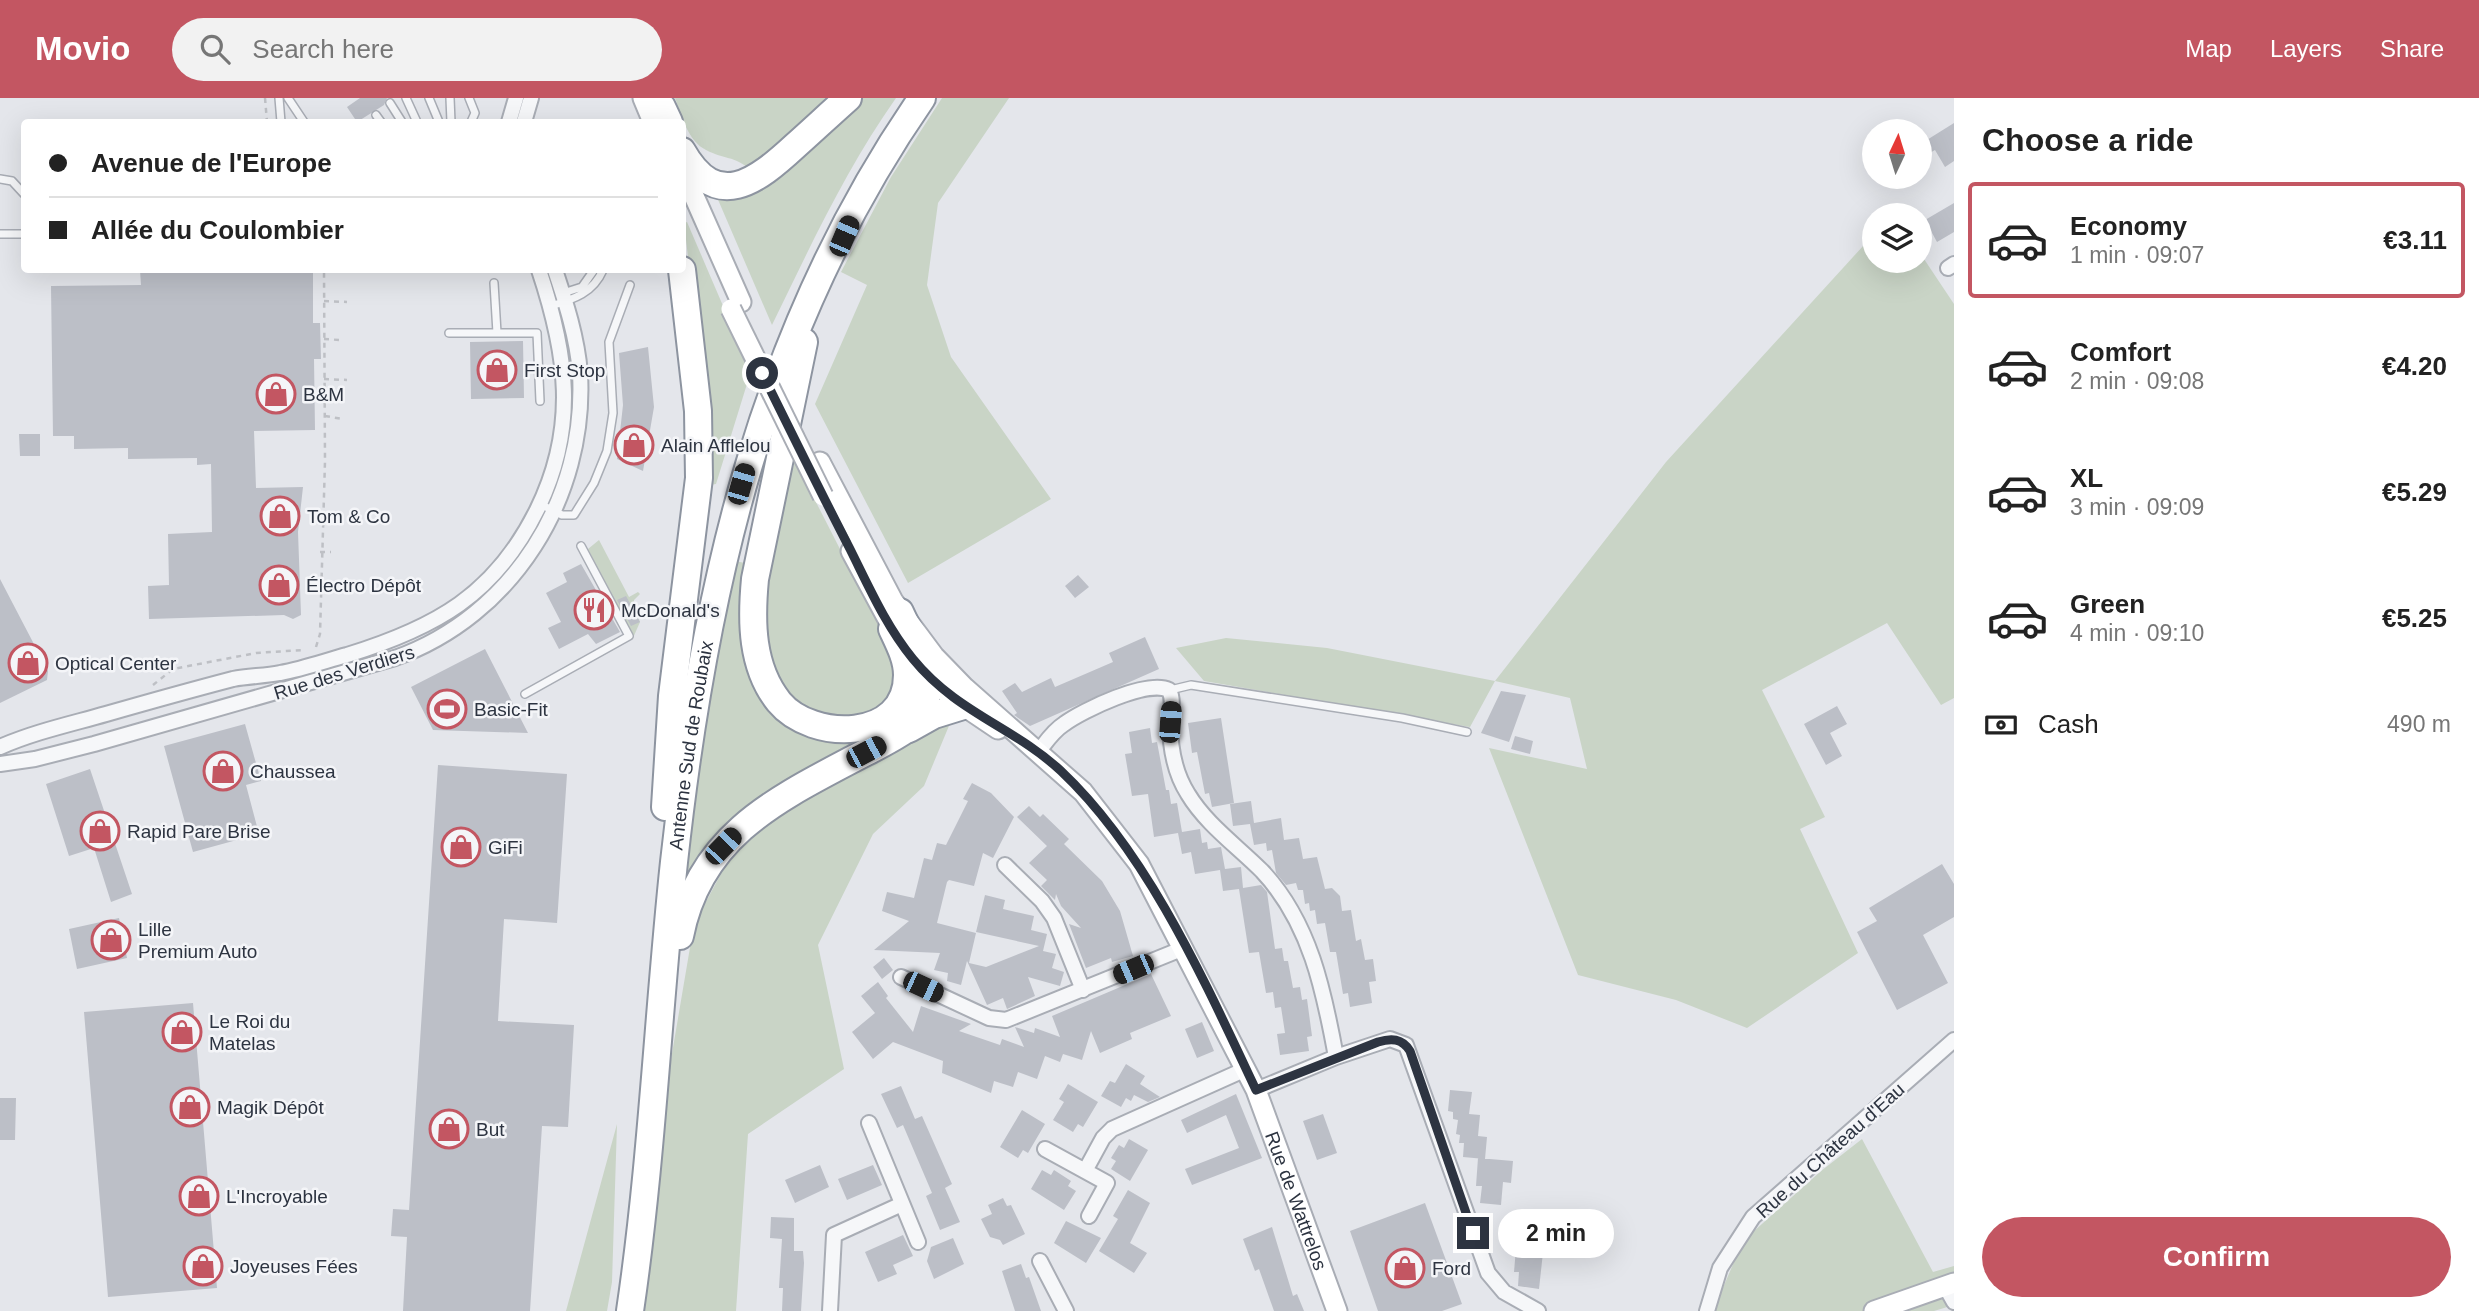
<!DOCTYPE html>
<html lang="en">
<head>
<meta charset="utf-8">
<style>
  body { margin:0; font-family:Helvetica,sans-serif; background:#f2f2f2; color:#222; height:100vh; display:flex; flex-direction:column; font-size:26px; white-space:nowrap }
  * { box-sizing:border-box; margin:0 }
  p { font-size:23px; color:#767676 }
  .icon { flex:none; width:38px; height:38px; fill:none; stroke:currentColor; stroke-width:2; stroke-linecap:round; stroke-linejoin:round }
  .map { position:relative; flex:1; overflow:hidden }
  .details { display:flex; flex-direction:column; background:#fff; width:525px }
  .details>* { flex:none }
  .guide { position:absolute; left:21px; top:21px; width:665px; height:154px; border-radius:7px; box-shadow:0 7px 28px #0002; display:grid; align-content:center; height:154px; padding:0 28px; background:#fff }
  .needle { width:46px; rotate:4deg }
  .fabs { position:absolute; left:1862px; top:21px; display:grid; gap:14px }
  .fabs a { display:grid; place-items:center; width:70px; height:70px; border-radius:50%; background:#fff; box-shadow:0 7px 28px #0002; font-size:35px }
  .end { position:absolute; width:32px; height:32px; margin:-16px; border:9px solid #2d3441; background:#fff; box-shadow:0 0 0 4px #fff }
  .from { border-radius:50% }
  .bubble { position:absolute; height:49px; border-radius:24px; background:#fff; box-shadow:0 7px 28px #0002; font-size:23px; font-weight:800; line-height:49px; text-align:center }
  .car { position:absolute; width:21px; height:42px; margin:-21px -10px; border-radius:9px; box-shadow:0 0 5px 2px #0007; background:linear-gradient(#222 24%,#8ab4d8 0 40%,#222 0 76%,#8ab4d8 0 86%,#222 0) }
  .guide b { display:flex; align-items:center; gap:24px; height:66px; font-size:26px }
  .guide b+b { border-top:2px solid #e0e0e0 }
  .guide i { width:18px; height:18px; background:#222 }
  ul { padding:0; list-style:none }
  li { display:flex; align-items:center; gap:21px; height:116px; margin:0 14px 10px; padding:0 14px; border:4px solid transparent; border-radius:7px }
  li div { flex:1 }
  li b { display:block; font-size:26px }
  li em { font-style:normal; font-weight:800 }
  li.on { border-color:#c35662 }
  li>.icon { width:63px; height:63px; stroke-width:1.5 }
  h2 { padding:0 28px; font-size:32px; line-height:84px }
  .pay { display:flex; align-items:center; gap:18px; height:77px; padding:0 28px; font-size:26px }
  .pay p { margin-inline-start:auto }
  .button { display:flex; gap:14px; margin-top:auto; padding:14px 28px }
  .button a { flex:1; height:80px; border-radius:42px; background:#c35662; color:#fff; font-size:28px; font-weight:800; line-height:80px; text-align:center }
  header { display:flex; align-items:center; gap:42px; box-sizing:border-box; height:98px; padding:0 35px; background:#c35662; color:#fff }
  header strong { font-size:33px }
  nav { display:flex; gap:38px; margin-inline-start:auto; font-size:24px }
  .search { width:490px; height:63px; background:#f2f2f2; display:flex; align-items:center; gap:18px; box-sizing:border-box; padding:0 24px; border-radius:38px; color:#767676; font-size:26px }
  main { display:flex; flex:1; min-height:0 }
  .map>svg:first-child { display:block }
</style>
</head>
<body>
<header>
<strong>Movio</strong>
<div class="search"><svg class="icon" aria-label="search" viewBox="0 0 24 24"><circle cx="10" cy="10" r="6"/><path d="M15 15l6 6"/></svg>Search here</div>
<nav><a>Map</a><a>Layers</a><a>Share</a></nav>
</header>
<main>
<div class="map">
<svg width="1954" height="1213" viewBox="0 0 1954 1213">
  <rect width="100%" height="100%" fill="#e4e6eb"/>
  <path fill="#c9d4c6" d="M675 0H836L751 72C733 57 725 62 706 52 688 43 681 17 675 0Z
    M862 0H896C846 71 810 149 772 227L716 97 751 96 769 84Z
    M942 0H1009L938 105 927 187 951 259 1051 401 908 485 815 306 867 187 841 174 891 79Z
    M687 124 751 273 716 386 710 387 702 277 684 125Z
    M1874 136V163H1920V155L1954 206V600L1941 607 1887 525 1762 592 1825 719 1800 731 1858 855 1747 930 1676 902 1578 877 1489 650 1587 671 1570 600 1495 583 1470 629 1204 583 1176 550 1226 540 1327 550 1495 583 1666 364Z
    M795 363 889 547 893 575 891 599C870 619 852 622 823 615 722 590 776 431 795 363Z
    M599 442 629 499 638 494 640 496 634 502V510L640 524 633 540 588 451Z
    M730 462 750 466 769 604 871 639 726 730 705 749 685 795 677 794Z
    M951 623 924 688 873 736 818 847 844 971 748 1036 736 1213H640L667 985 694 826 738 744 812 696Z
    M617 1026 612 1184 607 1213H566Z
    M1862 1041 1933 1174 1954 1168V1207L1934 1213H1713L1743 1143 1821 1073Z"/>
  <path fill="#bcbfc7" d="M360 0H387L384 7 357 24 347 9Z
    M1954 25V63L1945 69 1935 52 1928 56 1922 45Z
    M1954 105V134L1937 144 1925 122Z
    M140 172H313V225H320L321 261H314L315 332 254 333 256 390 303 389 298 434 301 517 293 521 284 517 149 521 148 488 169 487 168 436 212 434 211 366 197 367V360L128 361V350L74 351V338H53L51 188 141 187Z
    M523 243 524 300 471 301 470 244Z
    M648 249 654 309 643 373 617 361 623 307 619 255Z
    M19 336H40V358H20Z
    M581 466 620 534 596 546 588 536 559 551 548 530 561 524 546 495 567 484 563 475Z
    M1078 477 1089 489 1075 500 1065 488Z
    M0 481 48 573 47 582 0 605Z
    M626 498 640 524 631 528 617 502Z
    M1145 539 1159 571 1030 628 1014 617 1017 615 1002 593 1015 585 1022 594 1051 580 1055 589 1113 564 1109 555Z
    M485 551 528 635 433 632 411 589Z
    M1501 593 1526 597 1509 644 1481 635Z
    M1837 608 1847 626 1830 635 1842 658 1826 667 1804 626Z
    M1221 620 1234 705 1212 709 1209 695 1205 696 1197 654 1192 655 1188 625Z
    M245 626 261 683 246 687 259 736 193 754 164 648Z
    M1150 630 1152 645 1157 644 1166 692H1169L1171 706 1177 705 1182 734 1200 731 1202 745 1207 744 1208 751 1221 749 1225 771 1241 769 1243 790 1261 787 1267 794 1275 851 1282 850 1284 863H1288L1293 890 1300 889 1302 902 1307 901 1312 938 1307 939 1309 953 1280 957 1277 936 1285 935 1281 909 1275 910 1273 894 1266 895 1259 854 1249 855 1239 791 1223 793 1220 772 1195 776 1191 754 1182 756 1178 735 1154 739 1148 696 1132 698 1125 656 1132 655 1129 634Z
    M1515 638 1533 643 1530 656 1511 651Z
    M438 667 567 676 557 825 504 821 498 923 574 927 568 1029 542 1028 530 1213H403L407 1139 391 1138 393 1111 409 1112Z
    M90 671 132 796 111 804 94 750 69 758 46 686Z
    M972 685 991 695 1014 719 993 760 983 755 974 788 949 782 947 784 937 825 976 835 969 865 986 869 1039 848 976 834 985 797 1005 802 1003 811 1034 818 1031 832 1047 836 1043 853 1056 856 1052 870 1064 874 1060 888 1028 879 1035 898 1007 911 1003 900 987 907 967 863 961 887 947 883 948 875 934 872 940 855 874 852 909 823 882 813 887 794 914 800 924 760 932 762 937 745 946 747 968 703 963 701Z
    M1251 703 1254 725 1281 720 1284 742 1299 740 1303 761 1317 759 1325 791 1332 790 1340 798 1342 813 1351 812 1356 843 1361 841 1365 862 1373 861 1376 883 1369 884 1372 905 1350 909 1348 895 1343 896 1336 854H1330L1325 825 1317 826 1315 812 1310 813 1309 805 1305 806 1303 792H1298L1296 785 1286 787 1276 775 1272 752 1267 753 1266 745 1254 747 1250 726 1233 728 1230 706Z
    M1029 708 1040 719 1043 716 1069 741 1064 746 1102 783 1120 813 1133 858 1112 864 1111 860 1086 870 1069 826 1081 830 1061 808 1056 796 1055 802 1041 788 1047 782 1029 765 1047 748 1017 719Z
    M1942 766 1954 786V819L1923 837 1948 885 1897 912 1857 834 1877 823 1869 810Z
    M119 820 127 860 77 871 69 831Z
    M884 860 893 872 882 881 873 869Z
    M1151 876 1171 918 1130 935 1132 941 1100 955 1091 933 1082 962 1063 956 1060 964 1045 958 1037 981 1018 974 1013 989 994 983 991 995 942 975 943 963 893 944 873 961 852 934 875 915 861 898 878 884 888 898 886 900 913 934 921 908 971 926 959 933 1000 947 1002 941 1024 949 1015 929 1034 935 1035 930 1060 939 1052 918Z
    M193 905 217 1190 108 1199 84 914Z
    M1202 924 1214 953 1197 960 1185 931Z
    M1126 966 1145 978 1140 986 1160 999 1148 1004 1134 997 1131 1003 1126 1000 1121 1009 1101 998 1110 983 1115 985Z
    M1068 986 1098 1004 1083 1029 1078 1026 1073 1034 1053 1022 1064 1004 1059 1001Z
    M901 988 915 1021 922 1018 952 1086 945 1090 960 1124 940 1132 926 1098 932 1095 903 1027 897 1030 881 996Z
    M1450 992 1472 994 1469 1016 1480 1017 1478 1038 1487 1039 1485 1061 1463 1059 1464 1045H1459L1460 1037 1456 1036 1458 1022 1453 1021V1014L1448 1013Z
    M1236 996 1262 1060 1192 1087 1185 1071 1239 1050 1226 1017 1187 1035 1181 1022Z
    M0 1000H16L15 1042H0Z
    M1022 1012 1045 1026 1028 1055 1023 1052 1018 1060 1000 1049Z
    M1323 1016 1337 1055 1317 1062 1303 1023Z
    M1129 1041 1148 1052 1130 1083 1111 1071 1116 1063 1111 1060 1119 1047 1124 1050Z
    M1478 1060 1513 1063 1511 1085 1503 1084 1501 1107 1480 1105 1482 1088H1476Z
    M820 1067 829 1089 795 1105 785 1082Z
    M873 1067 882 1087 847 1102 838 1081Z
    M1042 1072 1051 1077 1054 1072 1071 1083 1068 1088 1076 1093 1064 1112 1031 1091Z
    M1128 1092 1150 1105 1130 1145 1147 1155 1134 1175 1099 1153 1118 1121 1113 1118Z
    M1003 1100 1007 1108 1011 1107 1025 1136 1003 1147 1000 1142 990 1139 981 1121 992 1116 988 1107Z
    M1425 1105 1462 1206 1442 1213H1378L1350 1133Z
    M771 1119 794 1120V1153H803L804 1165 801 1213H782L783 1190H779L782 1141 770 1140Z
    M1066 1123 1101 1140 1086 1165 1054 1145Z
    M1523 1124 1546 1127 1539 1191 1518 1188 1519 1174H1514L1517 1138H1522Z
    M1272 1129 1293 1198 1297 1196 1304 1213H1274L1259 1171 1255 1173 1243 1141Z
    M903 1137 913 1158 893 1167 897 1176 878 1184 865 1154Z
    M953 1140 964 1166 934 1181 927 1163 931 1149Z
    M1021 1166 1026 1180 1029 1179 1041 1213H1015L1002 1173Z"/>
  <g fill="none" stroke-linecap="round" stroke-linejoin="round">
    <defs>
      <path id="lane" d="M279 0 281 24
        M288 0 304 24
        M406 0 417 24
        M429 0 439 24
        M450 0 451 24
        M469 0 475 15 471 24
        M390 5 402 24
        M376 17 381 24
        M0 81 12 83 24 96
        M0 136H24
        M494 185 497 235
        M560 196 582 189 594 172
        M551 208C574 201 593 195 603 172
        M449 235H537L540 303
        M540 406 562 417H574L594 385 607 353 613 315 609 244 630 187
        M1170 592 1191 587 1402 620 1467 634
        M525 596 629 538 581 448"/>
      <path id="street" d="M509 24 516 0
        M524 24 531 0
        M1948 170 1954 166
        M0 649C34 634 71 626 106 616 148 604 191 592 233 581 249 578 265 578 280 575 303 571 325 563 347 557 435 530 495 497 537 412 578 329 567 256 539 172
        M1038 654C1046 644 1053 633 1064 626 1083 612 1148 581 1169 592 1174 602 1171 613 1170 624 1170 649 1174 674 1188 696 1206 726 1237 748 1262 773 1310 824 1324 893 1336 959L1390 941 1406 947 1488 1175 1504 1194 1538 1213
        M0 666 35 661 94 646 395 560C513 518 587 399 580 275 577 239 566 205 555 172
        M1005 767 1042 803 1054 820 1083 892
        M901 879 989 920 1006 922 1184 850
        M1256 992 1336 959
        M869 1025 918 1144
        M1045 1051 1107 1085 1089 1118
        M1085 1073 1103 1040 1112 1031 1246 971
        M1040 1163 1066 1213
        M1945 1188 1954 1204
        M830 1213 834 1137 902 1106
        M1707 1213 1720 1170 1753 1119 1954 942"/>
      <g id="secondary">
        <path d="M643 0 653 24"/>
        <path d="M682 71 741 204"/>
        <path id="s1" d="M820 364 893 503 934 558 965 590 1083 694 1139 766 1256 992 1337 1213"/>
        <path d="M851 453 898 540"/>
        <path d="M923 572 952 600 998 631"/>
        <path d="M1874 1213 1954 1185"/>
      </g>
      <g id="highway">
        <path d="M662 9 669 24"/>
        <path d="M682 53C717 115 757 83 795 48 813 32 830 16 848 0"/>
        <path d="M804 244 755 481C751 523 751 569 779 604 812 644 907 644 907 577 907 561 899 546 892 531"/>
        <path d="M909 631 934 617 963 608"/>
        <path d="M665 709 672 598 699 380 698 313 682 172"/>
        <path d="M680 838C699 740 773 703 853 661 874 650 896 640 914 626 945 578 919 557 900 514"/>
        <path id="s2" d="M630 1213C652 1064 658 914 674 764 704 490 762 231 922 0"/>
      </g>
    </defs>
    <use href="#lane" stroke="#a9adb5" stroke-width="10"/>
    <use href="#street" stroke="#a9adb5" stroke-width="18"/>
    <use href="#secondary" stroke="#a9adb5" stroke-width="23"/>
    <use href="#highway" stroke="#8d94a0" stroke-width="30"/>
    <path stroke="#bec0c5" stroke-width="2.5" stroke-dasharray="5 5" stroke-linecap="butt" d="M265 0 267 24
      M324 203 347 204
      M324 241 340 242
      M324 281 347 282
      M325 318 343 321
      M322 419 332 418 333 414
      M320 454H331
      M316 549 320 536 325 363 324 172
      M153 587 173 571 256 555 303 552"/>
    <use href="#lane" stroke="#f6f7f9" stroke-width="7"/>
    <use href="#street" stroke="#f6f7f9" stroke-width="14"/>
    <use href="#secondary" stroke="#fff" stroke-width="19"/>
    <use href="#highway" stroke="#fff" stroke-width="26"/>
    <defs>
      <path id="secondary-bridge" d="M731 211 823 398"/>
    </defs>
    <use href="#secondary-bridge" stroke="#a9adb5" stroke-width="23" stroke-linecap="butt"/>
    <use href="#secondary-bridge" stroke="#fff" stroke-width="19"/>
  </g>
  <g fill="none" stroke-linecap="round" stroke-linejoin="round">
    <path stroke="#2d3441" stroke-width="9" d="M762 275C791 334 820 393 850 451 869 489 886 528 913 561 957 615 1014 629 1061 673 1148 755 1205 884 1256 992L1378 944C1391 940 1402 940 1410 953L1473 1135"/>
  </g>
  <defs>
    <symbol id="shop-ring" viewBox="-11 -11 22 22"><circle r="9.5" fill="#f4f5f8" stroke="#c35662" stroke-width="1.5"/><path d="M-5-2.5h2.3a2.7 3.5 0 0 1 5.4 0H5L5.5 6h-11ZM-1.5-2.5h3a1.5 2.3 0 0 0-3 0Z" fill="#c35662"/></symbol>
    <symbol id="restaurant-ring" viewBox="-11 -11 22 22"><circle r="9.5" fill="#f4f5f8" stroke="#c35662" stroke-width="1.5"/><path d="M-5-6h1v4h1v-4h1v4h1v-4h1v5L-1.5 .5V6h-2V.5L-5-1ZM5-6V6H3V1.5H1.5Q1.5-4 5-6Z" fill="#c35662"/></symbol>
    <symbol id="stadium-ring" viewBox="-11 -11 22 22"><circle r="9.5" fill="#f4f5f8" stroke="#c35662" stroke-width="1.5"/><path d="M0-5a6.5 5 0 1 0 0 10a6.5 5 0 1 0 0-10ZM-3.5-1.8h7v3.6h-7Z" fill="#c35662"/></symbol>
  </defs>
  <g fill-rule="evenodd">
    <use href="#shop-ring" x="475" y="250" width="44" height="44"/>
    <use href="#shop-ring" x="254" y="274" width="44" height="44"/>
    <use href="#shop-ring" x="612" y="325" width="44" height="44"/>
    <use href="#shop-ring" x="258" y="396" width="44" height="44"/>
    <use href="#shop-ring" x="257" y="465" width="44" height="44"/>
    <use href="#restaurant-ring" x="572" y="490" width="44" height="44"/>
    <use href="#shop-ring" x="6" y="543" width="44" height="44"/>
    <use href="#stadium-ring" x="425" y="589" width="44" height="44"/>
    <use href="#shop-ring" x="201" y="651" width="44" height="44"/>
    <use href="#shop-ring" x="78" y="711" width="44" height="44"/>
    <use href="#shop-ring" x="439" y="727" width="44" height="44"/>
    <use href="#shop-ring" x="89" y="820" width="44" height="44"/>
    <use href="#shop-ring" x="160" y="912" width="44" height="44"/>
    <use href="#shop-ring" x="168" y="987" width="44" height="44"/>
    <use href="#shop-ring" x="427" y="1009" width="44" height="44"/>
    <use href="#shop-ring" x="177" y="1076" width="44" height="44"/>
    <use href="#shop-ring" x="181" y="1146" width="44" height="44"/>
    <use href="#shop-ring" x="1383" y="1148" width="44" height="44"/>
  </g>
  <g text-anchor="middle" stroke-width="5" stroke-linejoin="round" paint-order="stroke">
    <g font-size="19" fill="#2d3441" stroke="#f4f5f8" text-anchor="start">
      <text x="524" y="279">First Stop</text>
      <text x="303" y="303">B&amp;M</text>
      <text x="661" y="354">Alain Afflelou</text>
      <text x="307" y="425">Tom &amp; Co</text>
      <text x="306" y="494">Électro Dépôt</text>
      <text x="621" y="519">McDonald's</text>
      <text x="55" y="572">Optical Center</text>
      <text x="474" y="618">Basic-Fit</text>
      <text x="250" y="680">Chaussea</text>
      <text x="127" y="740">Rapid Pare Brise</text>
      <text x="488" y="756">GiFi</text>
      <text x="138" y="838">Lille<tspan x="138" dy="22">Premium Auto</tspan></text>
      <text x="209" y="930">Le Roi du<tspan x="209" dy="22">Matelas</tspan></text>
      <text x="217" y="1016">Magik Dépôt</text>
      <text x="476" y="1038">But</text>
      <text x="226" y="1105">L'Incroyable</text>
      <text x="230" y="1175">Joyeuses Fées</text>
      <text x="1432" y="1177">Ford</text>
    </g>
    <g font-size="19" fill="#2d3441" stroke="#f4f5f8">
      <text transform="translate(344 574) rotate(-17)" y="7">Rue des Verdiers</text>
      <text dy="7" stroke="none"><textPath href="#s2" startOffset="569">Antenne Sud de Roubaix</textPath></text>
      <text transform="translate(1830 1052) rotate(-42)" y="7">Rue du Château d'Eau</text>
      <text dy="7" stroke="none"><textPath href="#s1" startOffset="891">Rue de Wattrelos</textPath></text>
    </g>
  </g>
</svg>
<div class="fabs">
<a><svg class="needle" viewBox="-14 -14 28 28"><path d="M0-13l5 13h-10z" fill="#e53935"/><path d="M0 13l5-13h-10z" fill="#767676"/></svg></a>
<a><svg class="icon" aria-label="layers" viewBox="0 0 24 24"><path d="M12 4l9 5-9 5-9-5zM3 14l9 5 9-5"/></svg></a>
</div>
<i class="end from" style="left:762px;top:275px"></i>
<i class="end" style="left:1473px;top:1135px"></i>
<div class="bubble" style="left:1498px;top:1111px;width:116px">2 min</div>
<i class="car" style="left:844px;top:138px;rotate:23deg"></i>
<i class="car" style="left:741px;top:386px;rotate:16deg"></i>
<i class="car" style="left:1170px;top:624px;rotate:4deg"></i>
<i class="car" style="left:866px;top:654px;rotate:62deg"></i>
<i class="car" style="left:723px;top:748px;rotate:44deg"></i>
<i class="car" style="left:1133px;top:871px;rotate:247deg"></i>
<i class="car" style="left:923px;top:889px;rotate:115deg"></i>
<div class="guide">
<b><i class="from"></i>Avenue de l'Europe</b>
<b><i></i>Allée du Coulombier</b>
</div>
</div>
<section class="details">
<h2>Choose a ride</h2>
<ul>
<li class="on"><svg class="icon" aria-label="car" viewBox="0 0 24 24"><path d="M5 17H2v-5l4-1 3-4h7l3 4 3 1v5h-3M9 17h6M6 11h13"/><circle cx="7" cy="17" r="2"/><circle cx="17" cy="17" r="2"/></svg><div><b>Economy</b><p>1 min · 09:07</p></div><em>€3.11</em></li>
<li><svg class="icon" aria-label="car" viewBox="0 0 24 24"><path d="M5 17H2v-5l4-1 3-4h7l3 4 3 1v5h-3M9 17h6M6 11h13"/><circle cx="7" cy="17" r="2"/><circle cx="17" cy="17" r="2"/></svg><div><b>Comfort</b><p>2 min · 09:08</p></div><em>€4.20</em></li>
<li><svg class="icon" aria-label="car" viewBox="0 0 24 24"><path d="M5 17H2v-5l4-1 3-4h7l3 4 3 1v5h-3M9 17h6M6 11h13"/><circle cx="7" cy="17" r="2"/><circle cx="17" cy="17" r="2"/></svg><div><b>XL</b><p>3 min · 09:09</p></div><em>€5.29</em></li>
<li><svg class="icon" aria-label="car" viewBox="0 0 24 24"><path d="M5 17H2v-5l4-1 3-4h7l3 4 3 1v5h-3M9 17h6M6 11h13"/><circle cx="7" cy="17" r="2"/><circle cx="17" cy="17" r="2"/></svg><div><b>Green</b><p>4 min · 09:10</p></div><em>€5.25</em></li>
</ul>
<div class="pay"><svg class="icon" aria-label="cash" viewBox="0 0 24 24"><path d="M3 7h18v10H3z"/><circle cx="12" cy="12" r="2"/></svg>Cash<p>490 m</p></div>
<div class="button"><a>Confirm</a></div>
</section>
</main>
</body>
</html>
